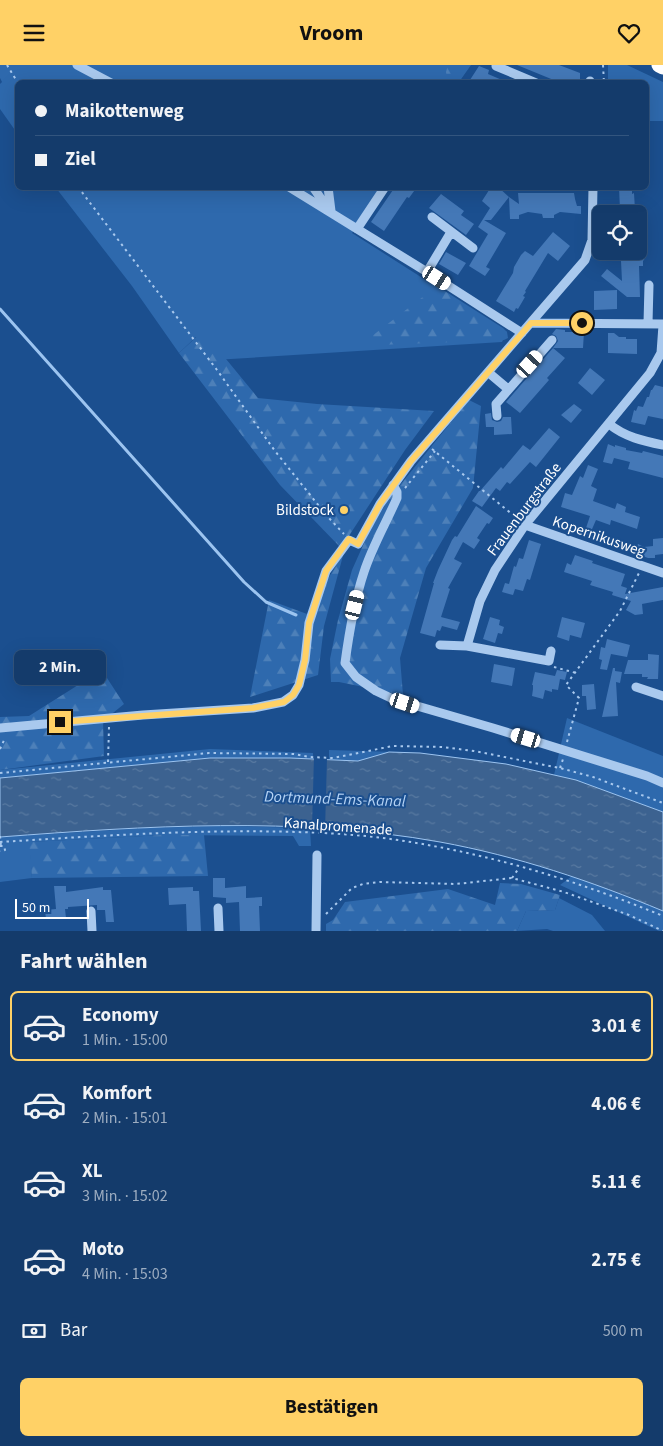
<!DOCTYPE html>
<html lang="de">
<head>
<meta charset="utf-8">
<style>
  body { margin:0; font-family:"Source Sans 3",sans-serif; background:#1d4271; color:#f1f3f6; height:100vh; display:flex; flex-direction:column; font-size:19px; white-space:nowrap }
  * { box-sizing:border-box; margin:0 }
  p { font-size:16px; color:#9dadc1 }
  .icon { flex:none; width:28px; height:28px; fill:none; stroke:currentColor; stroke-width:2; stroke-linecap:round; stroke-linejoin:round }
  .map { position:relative; height:866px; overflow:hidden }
  .panel { display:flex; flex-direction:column; background:#143b6b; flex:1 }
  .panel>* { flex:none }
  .banner { position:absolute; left:15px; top:15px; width:634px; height:110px; border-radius:8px; box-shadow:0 5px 20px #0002,0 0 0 1px #33557e; display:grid; align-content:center; height:110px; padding:0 20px; background:#143b6b }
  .tools { position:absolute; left:592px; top:140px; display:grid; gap:10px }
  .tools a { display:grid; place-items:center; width:55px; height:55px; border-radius:8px; background:#143b6b; box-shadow:0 5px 20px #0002,0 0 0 1px #33557e; font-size:25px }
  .scale { position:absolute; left:15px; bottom:12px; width:74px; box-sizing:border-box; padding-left:5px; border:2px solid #fff; border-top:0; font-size:14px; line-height:18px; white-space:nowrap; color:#fff; -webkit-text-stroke:4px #1b4f8f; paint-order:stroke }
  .end { position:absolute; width:22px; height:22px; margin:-11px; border:6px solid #ffd166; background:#111; box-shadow:0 0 0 2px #111 }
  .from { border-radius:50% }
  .bubble { position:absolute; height:35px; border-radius:8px; background:#143b6b; box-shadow:0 5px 20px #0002,0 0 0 1px #33557e; font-size:16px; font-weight:700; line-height:35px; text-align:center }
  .car { position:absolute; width:15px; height:30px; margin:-15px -8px; border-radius:6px; box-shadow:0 0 4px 1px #0007; background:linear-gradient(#fff 24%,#345 0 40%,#fff 0 76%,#345 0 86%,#fff 0) }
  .banner b { display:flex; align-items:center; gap:18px; height:48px; font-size:19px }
  .banner b+b { border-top:1px solid #33557e }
  .banner i { width:12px; height:12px; background:#f1f3f6 }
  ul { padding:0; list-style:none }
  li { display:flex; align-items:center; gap:15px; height:70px; margin:0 10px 8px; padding:0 10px; border:2px solid transparent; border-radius:8px }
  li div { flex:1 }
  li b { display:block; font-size:19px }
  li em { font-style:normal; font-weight:700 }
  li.selected { border-color:#ffd166 }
  li>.icon { width:45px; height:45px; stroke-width:1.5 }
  h2 { padding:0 20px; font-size:22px; line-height:60px }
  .pay { display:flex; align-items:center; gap:12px; height:55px; padding:0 20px; font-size:19px }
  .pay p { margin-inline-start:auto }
  .action { display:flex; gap:10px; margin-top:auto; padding:10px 20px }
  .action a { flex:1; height:58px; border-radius:8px; background:#ffd166; color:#111; font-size:20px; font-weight:700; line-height:58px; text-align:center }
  header { display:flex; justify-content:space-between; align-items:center; height:65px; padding:0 20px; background:#ffd166; color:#111; font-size:22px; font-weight:700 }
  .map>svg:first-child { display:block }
</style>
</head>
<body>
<header><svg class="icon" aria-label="menu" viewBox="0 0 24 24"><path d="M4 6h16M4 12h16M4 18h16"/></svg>Vroom<svg class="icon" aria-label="heart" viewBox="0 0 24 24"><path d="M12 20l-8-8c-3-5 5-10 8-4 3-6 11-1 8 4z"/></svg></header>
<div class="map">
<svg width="663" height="866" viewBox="0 0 663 866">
  <defs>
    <pattern id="forest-firs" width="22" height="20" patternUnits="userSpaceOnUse" patternTransform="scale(1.25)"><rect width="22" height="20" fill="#2e69ad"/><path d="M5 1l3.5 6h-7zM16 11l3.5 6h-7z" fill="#4d80b9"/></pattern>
    <pattern id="water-ripples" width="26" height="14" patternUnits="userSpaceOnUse" patternTransform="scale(1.25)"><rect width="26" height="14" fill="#3c6290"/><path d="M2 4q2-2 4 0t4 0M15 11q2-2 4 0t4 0" fill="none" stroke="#597aa1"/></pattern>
  </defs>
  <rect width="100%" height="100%" fill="#1b4f8f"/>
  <path fill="#2e69ad" d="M0 0H470L458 18H18L17 68 0 44V19L2 17 0 13Z
    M608 0H627L663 17V56H646V18L608 17Z
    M56 123H384L352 168 507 267 502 277 214 295 196 272 179 288 132 221Z
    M567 653 663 691V747L576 715 554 710Z
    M210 684 313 688V694L210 693 0 713V705Z
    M329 685 396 687C385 687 376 692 365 695 354 697 341 695 329 695Z
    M219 761 310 763 311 781H299L293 771 164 770 30 777 32 813 0 817V772L145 763Z
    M572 811 618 827 663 846V866H659L560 820Z
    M559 833 592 850 605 866H553L547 864 517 866 526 846 555 845Z"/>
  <path fill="url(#forest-firs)" d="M448 0H471L459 17 448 18 446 7Z
    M437 221 503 263 507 267 508 273 504 275 378 280 372 271Z
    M203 266 258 333 317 339 434 346 405 385 341 483 280 420 179 288Z
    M469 335 481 341 473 423 426 503 400 593 403 630 339 617H331L330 594 338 555 352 505 369 467 388 435Z
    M344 487 324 561 318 610 250 632 269 535 307 549Z
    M99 609 107 613 124 639 103 656 104 691 0 705V652L29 651 94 610Z
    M164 770H204L208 811 32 813 29 777Z
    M500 818 521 819 560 830 555 845 526 846 517 866H326V859L333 855 345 837 448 824 495 840Z"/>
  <path fill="url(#water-ripples)" stroke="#9cc4f0" d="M389 687 420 688 506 699 576 715 663 747V846C591 816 517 791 440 777 295 751 146 761 0 772V713L210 693H290L358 696Z"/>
  <path fill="#1b4f8f" d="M314 691 327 692 325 765H312Z"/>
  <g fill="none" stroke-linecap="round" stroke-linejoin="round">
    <path stroke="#9cc4f0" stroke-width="3" d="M0 244 244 517 266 537 296 550"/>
  </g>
  <path fill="#4478b7" d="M517 0H559L580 8V17L573 14 572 18H561Z
    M479 1 489 5 488 9 509 18H468Z
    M395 122H417L409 133 407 132 384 166 371 157Z
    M491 122H498L509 132 491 155H484L506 168 486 202 490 204 485 211 469 201 488 169 478 162 490 143 482 136Z
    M619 122H632V129L634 128 635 145H620Z
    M518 128H574L575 134 577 141H581V149L560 147 554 150V153H543L542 149 528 147 519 150V154H510L509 132 519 139Z
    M441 129 464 146 461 150 474 159 466 170 429 143Z
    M553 167 570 181 558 196 548 188 525 226 526 227 523 231 525 232 518 244 516 243 514 247 496 236 513 208 514 202 521 190 525 186 533 191Z
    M621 186H642L646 192 643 196V201H639L640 232H627L601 211 607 204 622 216 621 196 618 193 621 190Z
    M446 187 466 198 458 210 439 199Z
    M617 225V244L594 245V226Z
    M556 264 565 265V267H584L583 283H553L558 276 556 271 552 269Z
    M608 268H614L619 272H626V274H637V289L608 288Z
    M553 283 565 293 547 313 549 315 520 348 506 337Z
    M590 303 605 315 592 330 578 318Z
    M655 320 663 322V354L648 351 645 360 631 357 634 345 636 346 638 341 643 342 647 332H649L651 325H652Z
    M574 339 582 345 571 358 561 350Z
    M491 348 492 355 497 357 501 356 503 352H511L512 369 494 370V362H486L485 349Z
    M549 363 560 372 536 402 530 397 510 419 507 417 500 426 496 423 482 442 472 436 479 426H480L501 402 503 404 523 380 530 385Z
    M608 379 615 382V380L626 383V385L642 388 643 386 663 391V413L628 404 630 397 614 393 612 399 603 397Z
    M588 400 598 404 591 421 597 424 593 436 615 444 617 438 626 442 625 447 640 452 637 464 611 455 610 460 596 455 589 471 584 469 590 451 561 442 565 428 572 430 580 411 583 413Z
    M476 441 493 453 489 459 487 458 477 473 480 475 474 484 463 477 454 494 462 498 448 523 450 524 441 552 460 557 457 565 442 561 440 566 437 565 435 572 420 568 434 518H433L438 505 452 475 455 471 457 472Z
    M663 473V489L655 490V493H648L634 488 638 479 644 482 653 481V474Z
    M529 475 541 479 530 515 527 514 523 526 515 524 513 530 502 527 505 518 509 519 514 501 516 502 519 493 523 494Z
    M575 490 593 496 592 498 625 509 621 521 627 523 625 529 663 522V535L642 539 643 549 635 550 626 545 631 536 612 530 613 527 590 520 592 516 564 507 567 498 571 500Z
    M490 552 500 555 499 560 504 562 502 569 498 568 495 578 483 574Z
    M562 552 585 558 581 573 570 570 569 576 557 572Z
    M607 574 630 580 627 592 611 589 607 605 600 604 602 595 599 594 601 582 605 583Z
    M648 589 659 590 658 614H647L648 612H642V609H624L628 595H648Z
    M494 599 515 603 512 621 491 617Z
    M613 603H615V606L622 607 620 618 616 617 618 651 602 652Z
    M557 605 567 607 565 615 560 614 558 625 552 624V627L545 625 543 634 532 631 533 624V620H532L535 607 555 611Z
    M594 619 596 644 587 645 586 631H582V620Z
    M213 813H225V823L246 821V833L262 832V841H259L260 866H240L239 837 226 838V833L213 832Z
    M54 821H66V827L103 822V825H111L114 857H106L105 845H97V840L68 842V844H65L66 853 46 854 45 845 56 844Z
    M193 822V826H199L201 866H187L186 839 169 840 168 823Z"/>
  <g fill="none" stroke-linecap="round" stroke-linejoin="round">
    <path stroke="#a9c9ee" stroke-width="2" stroke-dasharray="2.5 4" stroke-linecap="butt" d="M7 0 18 18
      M603 0 604 18
      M78 122 217 305 275 386 327 451 344 469
      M432 384 518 454
      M405 423 435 386
      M554 602 576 608
      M567 677 579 633 566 620 620 546 639 508
      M0 684 5 673
      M108 697 109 662
      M560 703 563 694
      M0 708 209 688 294 689 309 692 333 693 393 681 442 682 474 686 560 703 593 712 663 738
      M0 777C113 770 228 762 341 769 448 776 564 810 663 851
      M0 781H4L5 785 0 786
      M512 813 519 803
      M326 849 352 823 363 819 380 817 456 819 512 813 564 827 629 850 663 866"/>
    <path stroke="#a9c9ee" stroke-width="9" d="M77 0 111 18
      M496 1 536 18
      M590 16V18
      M289 122 427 207 522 268
      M313 122 328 144
      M328 122 331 146
      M432 152 473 183
      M357 164 385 122
      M427 207 451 167
      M531 258 663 259
      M648 258 649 220
      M489 308 508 324
      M497 351 496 339 552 275
      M609 359C625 372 643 376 663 380
      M393 420 397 427V433C386 458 372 482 364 507 354 537 349 568 345 598L356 612 376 626 393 634 493 663 647 711 663 718
      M525 460 663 508
      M440 580 467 581 549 596 551 586
      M467 581 480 536 495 505 525 460 650 308 661 288 663 260
      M636 622 663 631
      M0 663 143 650 253 643 283 637 293 630 299 620 305 595 309 558 326 506 349 475 358 479 380 439 411 396 585 195 592 175 593 122
      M218 843 219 866
      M91 846 92 866
      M316 866 317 790"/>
    <path stroke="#fff" stroke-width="15" d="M659 0 663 2"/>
    <path stroke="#a9c9ee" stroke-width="2" stroke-dasharray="2.5 4" stroke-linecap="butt" d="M0 771 1 781"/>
  </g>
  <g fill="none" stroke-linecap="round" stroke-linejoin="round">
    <path stroke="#ffd166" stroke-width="6" d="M60 657 253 643 284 637 293 630 299 620 305 595 309 558 326 506 349 474 358 479 380 439 411 396 531 258H582"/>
  </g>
  <circle fill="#ffd166" stroke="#1b4f8f" stroke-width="2" cx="344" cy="445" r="5"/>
  <g text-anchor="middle" stroke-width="4" stroke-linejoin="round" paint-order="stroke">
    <g font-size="15" fill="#fff" stroke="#1b4f8f">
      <text transform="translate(524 444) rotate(-53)" y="5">Frauenburgstraße</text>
      <text transform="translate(599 471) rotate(19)" y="5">Kopernikusweg</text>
      <text transform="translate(338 761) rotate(4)" y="5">Kanalpromenade</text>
    </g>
    <g font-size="15" fill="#fff" stroke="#1b4f8f" text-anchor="end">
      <text x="334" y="450">Bildstock</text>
    </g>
    <g font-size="16" font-style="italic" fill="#b5d3f5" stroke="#1b4f8f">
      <text transform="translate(335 733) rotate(2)" y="6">Dortmund-Ems-Kanal</text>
    </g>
  </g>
</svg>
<div class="tools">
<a><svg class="icon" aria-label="locate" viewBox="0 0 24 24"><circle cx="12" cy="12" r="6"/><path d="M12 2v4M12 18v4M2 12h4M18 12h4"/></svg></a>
</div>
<div class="scale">50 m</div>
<i class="end from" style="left:582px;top:258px"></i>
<i class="end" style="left:60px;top:657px"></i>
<div class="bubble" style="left:14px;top:585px;width:92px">2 Min.</div>
<i class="car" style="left:437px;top:213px;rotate:122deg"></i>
<i class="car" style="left:530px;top:299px;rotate:42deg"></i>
<i class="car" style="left:355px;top:540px;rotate:14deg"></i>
<i class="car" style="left:405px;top:638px;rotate:108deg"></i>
<i class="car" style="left:526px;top:673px;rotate:287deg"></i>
<div class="banner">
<b><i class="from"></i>Maikottenweg</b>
<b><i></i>Ziel</b>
</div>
</div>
<section class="panel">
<h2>Fahrt wählen</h2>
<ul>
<li class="selected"><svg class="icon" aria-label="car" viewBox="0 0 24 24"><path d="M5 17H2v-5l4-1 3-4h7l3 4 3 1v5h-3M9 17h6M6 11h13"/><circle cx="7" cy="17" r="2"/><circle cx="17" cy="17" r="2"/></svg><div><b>Economy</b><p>1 Min. · 15:00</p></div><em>3.01 €</em></li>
<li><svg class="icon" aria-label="car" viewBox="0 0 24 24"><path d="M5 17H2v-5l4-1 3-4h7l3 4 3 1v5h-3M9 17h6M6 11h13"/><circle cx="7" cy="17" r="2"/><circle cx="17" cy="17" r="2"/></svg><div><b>Komfort</b><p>2 Min. · 15:01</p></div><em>4.06 €</em></li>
<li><svg class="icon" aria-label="car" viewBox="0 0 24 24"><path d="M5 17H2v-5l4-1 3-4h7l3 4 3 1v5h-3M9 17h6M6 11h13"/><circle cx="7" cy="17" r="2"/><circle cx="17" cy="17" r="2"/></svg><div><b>XL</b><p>3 Min. · 15:02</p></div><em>5.11 €</em></li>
<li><svg class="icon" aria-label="car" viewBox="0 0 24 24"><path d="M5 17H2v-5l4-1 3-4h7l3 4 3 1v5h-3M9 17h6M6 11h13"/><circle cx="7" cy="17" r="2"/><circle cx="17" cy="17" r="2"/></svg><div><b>Moto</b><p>4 Min. · 15:03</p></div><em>2.75 €</em></li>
</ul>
<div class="pay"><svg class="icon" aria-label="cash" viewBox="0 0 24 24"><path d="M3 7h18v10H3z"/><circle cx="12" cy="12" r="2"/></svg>Bar<p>500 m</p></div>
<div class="action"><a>Bestätigen</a></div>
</section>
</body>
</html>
